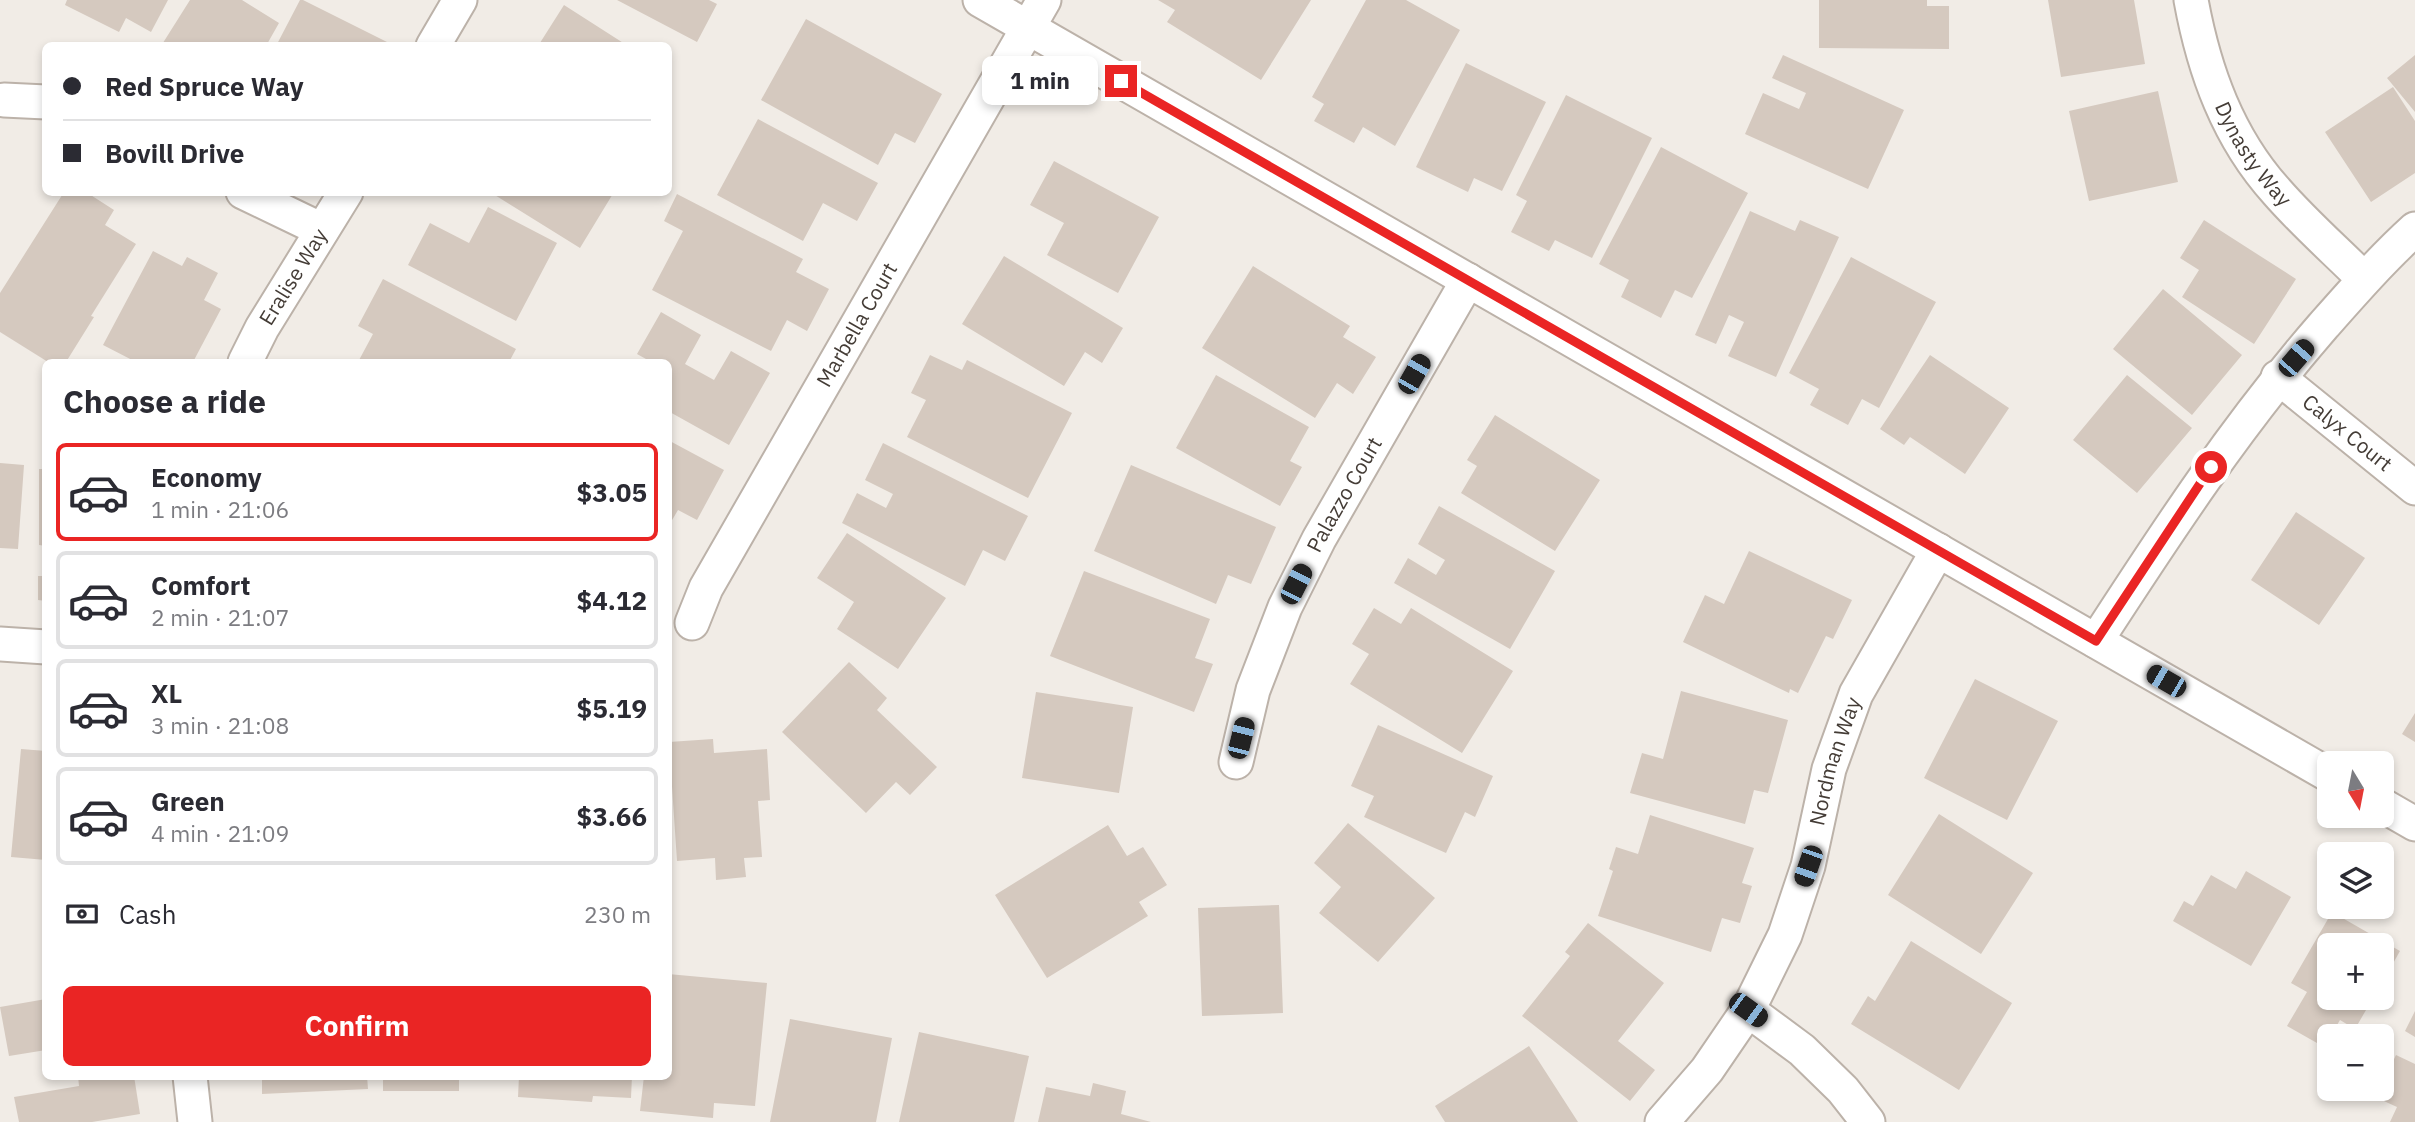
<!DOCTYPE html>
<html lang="en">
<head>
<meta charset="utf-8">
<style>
  body { margin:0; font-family:"IBM Plex Sans",sans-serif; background:#f2f2f3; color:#2b2b33; height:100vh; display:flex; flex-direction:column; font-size:26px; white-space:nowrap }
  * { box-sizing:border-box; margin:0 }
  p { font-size:23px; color:#7c7c81 }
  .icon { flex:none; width:38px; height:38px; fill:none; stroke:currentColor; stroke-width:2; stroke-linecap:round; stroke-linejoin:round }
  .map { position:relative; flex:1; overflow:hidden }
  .drawer { position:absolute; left:42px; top:359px; width:630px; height:721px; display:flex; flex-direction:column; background:#fff; border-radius:10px; box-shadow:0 4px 10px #0003 }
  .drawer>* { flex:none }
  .top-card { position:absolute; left:42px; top:42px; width:630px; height:154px; border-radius:10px; box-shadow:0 4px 10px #0003; display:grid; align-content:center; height:154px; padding:0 21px; background:#fff }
  .needle { width:46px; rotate:170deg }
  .fabs { position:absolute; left:2317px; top:751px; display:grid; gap:14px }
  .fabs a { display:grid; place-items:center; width:77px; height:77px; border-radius:10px; background:#fff; box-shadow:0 4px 10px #0003; font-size:35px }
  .end { position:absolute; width:32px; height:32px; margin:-16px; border:9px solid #ea2524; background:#fff; box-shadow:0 0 0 4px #fff }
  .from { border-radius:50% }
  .bubble { position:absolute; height:49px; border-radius:10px; background:#fff; box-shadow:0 4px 10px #0003; font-size:23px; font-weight:700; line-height:49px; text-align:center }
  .car { position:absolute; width:21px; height:42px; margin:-21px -10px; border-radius:9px; box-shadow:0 0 5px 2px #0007; background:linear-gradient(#222 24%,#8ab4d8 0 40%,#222 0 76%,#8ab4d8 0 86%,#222 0) }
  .top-card b { display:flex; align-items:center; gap:24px; height:66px; font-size:26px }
  .top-card b+b { border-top:2px solid #e1e1e2 }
  .top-card i { width:18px; height:18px; background:#2b2b33 }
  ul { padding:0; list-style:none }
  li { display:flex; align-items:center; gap:21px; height:98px; margin:0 14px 10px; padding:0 7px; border:4px solid #e1e1e2; border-radius:10px }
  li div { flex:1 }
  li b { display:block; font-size:26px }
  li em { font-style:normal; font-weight:700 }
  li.current { border-color:#ea2524 }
  li>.icon { width:63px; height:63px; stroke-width:1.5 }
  h2 { padding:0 21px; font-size:32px; line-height:84px }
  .pay { display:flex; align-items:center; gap:18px; height:77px; padding:0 21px; font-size:26px }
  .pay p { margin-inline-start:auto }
  .action { display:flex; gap:14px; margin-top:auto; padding:14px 21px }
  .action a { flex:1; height:80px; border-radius:10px; background:#ea2524; color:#fff; font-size:28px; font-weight:700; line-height:80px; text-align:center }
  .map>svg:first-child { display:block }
</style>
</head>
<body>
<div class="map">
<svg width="2415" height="1122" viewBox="0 0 2415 1122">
  <rect width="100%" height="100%" fill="#f1ece6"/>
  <path fill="#d5c9bf" d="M67 0H168L151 32 126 18 119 32 65 5Z
    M190 0H242L279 23 266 46H161Z
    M300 0H303L389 43 388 46H276Z
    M617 0H709L717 4 697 42Z
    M1158 0H1311L1261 80 1167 22 1175 10Z
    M1366 0H1406L1460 30 1395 146 1363 127 1354 143 1314 121 1324 104 1312 97Z
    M1819 0H1927V6H1949V49L1819 48Z
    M2048 0H2134L2145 64 2061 77Z
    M564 5 628 46H538Z
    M806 19 942 94 915 143 895 133 878 165 761 100Z
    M1783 55 1904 110 1868 189 1745 134 1763 93 1799 109 1806 93 1772 78Z
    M2415 55V112L2387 78Z
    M1466 63 1546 102 1502 191 1474 178 1468 192 1416 167Z
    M2393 87 2415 121V173L2371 202 2325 132Z
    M2158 91 2178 182 2089 201 2069 111Z
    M1566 95 1652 138 1592 258 1555 240 1549 251 1511 232 1527 201 1516 195Z
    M758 119 878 183 857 221 823 203 803 241 717 195Z
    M1661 147 1748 193 1692 298 1675 290 1661 318 1621 297 1629 280 1599 264Z
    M1054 161 1159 217 1118 293 1047 255 1064 223 1030 205Z
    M64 192H86L114 210 105 225 136 244 91 316 94 317 66 362H48L0 332V293Z
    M490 192H614L580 248Z
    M677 194 803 259 796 272 829 289 807 331 787 320 771 351 652 290 683 231 664 221Z
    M488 207 557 243 516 321 408 265 430 223 469 243Z
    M1750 211 1795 231 1800 220 1839 237 1776 377 1728 356 1744 322 1729 315 1716 344 1695 335Z
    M2204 220 2296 279 2254 344 2182 297 2199 270 2180 258Z
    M153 251 182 266 187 257 218 273 204 300 221 309 193 362H136L103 345Z
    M1004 256 1123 328 1102 363 1085 352 1064 386 962 324Z
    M1851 257 1936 302 1879 408 1862 399 1848 425 1810 405 1819 389 1789 373Z
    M1253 266 1350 326 1343 337 1376 357 1353 394 1337 383 1315 418 1202 348Z
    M383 279 516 349 509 362H358L373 334 358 326Z
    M2163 289 2242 355 2192 415 2113 349Z
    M661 312 701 335 685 364 714 380 731 351 770 373 729 445 668 411V362H644L646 359 637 354Z
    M930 355 962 370 967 360 1072 413 1028 498 907 437 926 400 911 393Z
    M1930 355 2009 408 1965 474 1910 437 1904 445 1880 429Z
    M1216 375 1309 427 1290 461 1302 467 1280 506 1176 448Z
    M2127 375 2192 428 2137 493 2073 440Z
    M1495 415 1600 480 1555 551 1461 493 1477 466 1467 460Z
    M668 440 724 470 697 520 678 510 668 527Z
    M883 443 1028 516 1005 561 983 550 965 586 842 523 857 493 886 508 893 494 865 480Z
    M0 463 24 465 18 549 0 548Z
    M1131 465 1276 527 1251 584 1228 575 1216 604 1094 551Z
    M39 469H46V546L39 545Z
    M1439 506 1555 571 1510 649 1394 583 1408 558 1436 575 1445 560 1418 544Z
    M2296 512 2365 558 2319 625 2251 580Z
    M847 533 946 598 898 669 837 629 854 602 817 578Z
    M1749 551 1852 600 1833 639 1826 636 1798 693 1790 689 1789 693 1683 642 1705 595 1724 604Z
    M1084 571 1210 619 1195 658 1213 664 1194 712 1050 656Z
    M38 576H46V601L38 600Z
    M1374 608 1401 624 1411 608 1513 671 1462 753 1350 684 1369 654 1352 644Z
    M849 662 887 698 877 710 937 767 910 795 896 782 866 813 782 732Z
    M1975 679 2058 721 2007 820 1924 778Z
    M1681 691 1788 720 1768 793 1754 790 1745 824 1630 793 1642 753 1663 759Z
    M1036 692 1133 707 1119 793 1022 778Z
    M2415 713V742L2402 734Z
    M1378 725 1493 776 1475 817 1465 812 1446 853 1364 817 1374 796 1351 786Z
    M713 739 714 753 767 749 770 800 758 801 762 857 744 858 746 877 716 880 715 858 677 861 669 742Z
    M21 749 46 751V860L11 857Z
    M1939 814 2033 873 1981 954 1888 895Z
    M1650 815 1754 848 1742 883 1752 886 1740 923 1722 918 1711 952 1598 916 1613 871 1609 869 1616 847 1638 854Z
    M1348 823 1435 898 1378 962 1319 913 1341 887 1314 863Z
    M1108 825 1127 856 1143 847 1167 885 1139 902 1148 916 1047 978 995 895Z
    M2246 871 2291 897 2251 966 2173 921 2184 901 2193 906 2211 875 2236 889Z
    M1279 905 1283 1013 1202 1016 1198 908Z
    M2332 912 2400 951 2382 983V945H2329V998H2373L2355 1029 2340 1020 2324 1047 2287 1026 2307 992 2291 983Z
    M1588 923 1664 983 1618 1041 1655 1070 1630 1101 1522 1016 1570 956 1565 952Z
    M1911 941 2012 1003 1959 1090 1851 1024 1868 996 1875 1001Z
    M668 974 767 983 755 1106 714 1103 713 1118 640 1111 644 1076H668Z
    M46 999V1050L9 1056 0 1007Z
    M2415 1011V1037L2405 1031Z
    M790 1019 892 1038 876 1122H770Z
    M919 1032 1029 1056 1014 1122H899Z
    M1529 1046 1578 1122H1445L1435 1106Z
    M2396 1055 2415 1064V1122H2390L2397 1107 2375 1097 2380 1088H2382V1084Z
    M78 1076H134L140 1114 92 1122H19L14 1097 79 1086Z
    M262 1076H367L368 1089 262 1094Z
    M383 1076H459V1091H383Z
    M519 1076H632L631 1098 593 1096 592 1102 518 1097Z
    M1093 1083 1126 1091 1121 1114 1151 1122H1038L1046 1087 1090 1096Z"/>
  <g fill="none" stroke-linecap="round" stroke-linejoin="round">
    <defs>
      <g id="street">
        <path d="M980 0 2329 775"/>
        <path id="s1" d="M2191 0C2204 71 2228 138 2277 192 2304 223 2335 250 2364 279"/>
        <path d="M433 46 460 0"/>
        <path d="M4 100 46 102"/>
        <path d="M243 192 322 230"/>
        <path id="s2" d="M245 362 262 328 346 192"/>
        <path id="s3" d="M2278 377 2415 488"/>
        <path id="s4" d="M692 623 706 588 1044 0"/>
        <path d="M2096 641C2168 530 2236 426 2323 326 2353 292 2382 259 2415 229"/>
        <path d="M0 644 46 647"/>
        <path id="s5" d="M1236 762 1253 690 1285 607 1319 539 1468 280"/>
        <path d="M2382 805 2415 824"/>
        <path d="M1748 1010 1802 1050 1843 1090 1868 1122"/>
        <path d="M190 1076 195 1122"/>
        <path id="s6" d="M1662 1122 1707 1070 1748 1010 1785 935 1808 866 1829 769 1856 694 1938 550"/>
      </g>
    </defs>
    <use href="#street" stroke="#bcb2a9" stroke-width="37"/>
    <use href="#street" stroke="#fff" stroke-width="33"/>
  </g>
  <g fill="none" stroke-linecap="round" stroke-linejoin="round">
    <path stroke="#ea2524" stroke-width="9" d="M1121 81 2096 641 2211 467"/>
  </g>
  <g text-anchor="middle" stroke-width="5" stroke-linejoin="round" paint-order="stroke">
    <g font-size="21" fill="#443c36" stroke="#fff">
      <text dy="7" stroke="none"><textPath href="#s1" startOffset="168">Dynasty Way</textPath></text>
      <text dy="7" stroke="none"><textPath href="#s2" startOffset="98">Eralise Way</textPath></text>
      <text dy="7" stroke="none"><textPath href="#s4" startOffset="341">Marbella Court</textPath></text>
      <text dy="7" stroke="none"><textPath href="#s3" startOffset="89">Calyx Court</textPath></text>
      <text dy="7" stroke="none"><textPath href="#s5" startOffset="290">Palazzo Court</textPath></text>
      <text dy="7" stroke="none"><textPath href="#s6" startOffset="406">Nordman Way</textPath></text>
    </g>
  </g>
</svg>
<div class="fabs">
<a><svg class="needle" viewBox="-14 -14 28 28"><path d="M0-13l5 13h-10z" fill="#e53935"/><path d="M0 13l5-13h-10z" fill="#7c7c81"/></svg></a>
<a><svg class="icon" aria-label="layers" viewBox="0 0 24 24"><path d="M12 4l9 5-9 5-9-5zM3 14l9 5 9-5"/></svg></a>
<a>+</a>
<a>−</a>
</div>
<i class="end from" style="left:2211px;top:467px"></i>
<i class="end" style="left:1121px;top:81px"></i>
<div class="bubble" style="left:982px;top:56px;width:116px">1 min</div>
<i class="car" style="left:2296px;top:358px;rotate:41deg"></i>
<i class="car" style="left:1414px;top:374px;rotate:30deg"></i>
<i class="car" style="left:1296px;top:584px;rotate:27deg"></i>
<i class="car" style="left:2166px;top:681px;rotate:300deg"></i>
<i class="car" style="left:1241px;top:738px;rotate:14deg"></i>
<i class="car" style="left:1808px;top:866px;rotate:199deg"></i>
<i class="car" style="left:1748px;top:1010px;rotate:126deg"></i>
<div class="top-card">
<b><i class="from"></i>Red Spruce Way</b>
<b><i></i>Bovill Drive</b>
</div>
<section class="drawer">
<h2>Choose a ride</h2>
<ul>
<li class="current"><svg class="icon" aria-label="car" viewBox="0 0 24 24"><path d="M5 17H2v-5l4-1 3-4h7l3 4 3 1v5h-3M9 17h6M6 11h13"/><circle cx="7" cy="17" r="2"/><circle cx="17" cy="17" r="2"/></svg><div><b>Economy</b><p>1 min · 21:06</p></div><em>$3.05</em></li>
<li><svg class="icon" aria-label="car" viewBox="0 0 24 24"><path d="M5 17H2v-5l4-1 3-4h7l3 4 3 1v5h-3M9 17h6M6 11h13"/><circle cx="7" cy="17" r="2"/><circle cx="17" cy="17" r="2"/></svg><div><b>Comfort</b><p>2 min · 21:07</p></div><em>$4.12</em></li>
<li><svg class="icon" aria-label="car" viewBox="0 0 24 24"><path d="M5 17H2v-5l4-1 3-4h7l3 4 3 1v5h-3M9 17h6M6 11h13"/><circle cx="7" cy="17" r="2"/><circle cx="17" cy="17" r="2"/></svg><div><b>XL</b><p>3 min · 21:08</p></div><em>$5.19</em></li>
<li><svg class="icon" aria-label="car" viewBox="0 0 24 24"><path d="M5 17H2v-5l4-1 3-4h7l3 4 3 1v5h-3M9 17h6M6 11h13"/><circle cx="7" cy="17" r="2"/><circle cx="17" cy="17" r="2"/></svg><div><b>Green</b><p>4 min · 21:09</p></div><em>$3.66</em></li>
</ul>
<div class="pay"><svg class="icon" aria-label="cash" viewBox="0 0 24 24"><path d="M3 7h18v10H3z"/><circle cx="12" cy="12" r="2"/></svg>Cash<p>230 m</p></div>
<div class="action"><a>Confirm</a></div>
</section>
</div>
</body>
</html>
